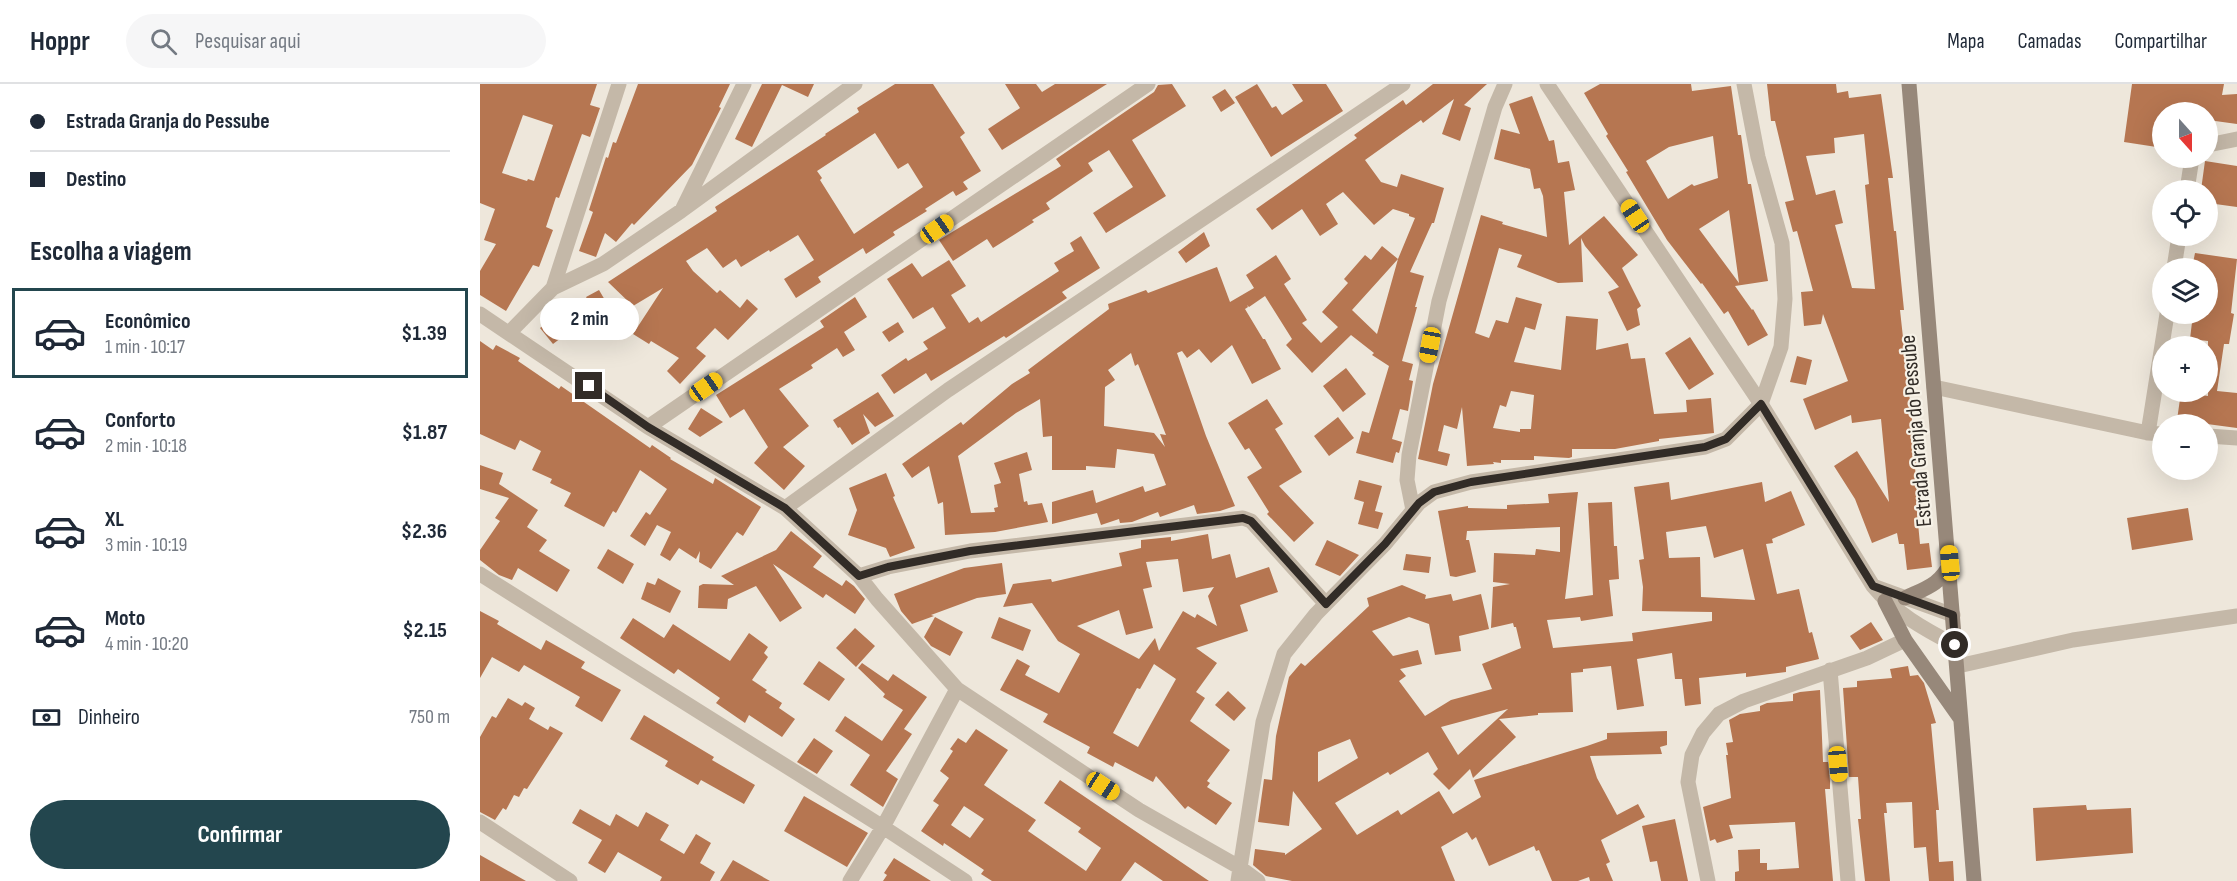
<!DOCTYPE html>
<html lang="pt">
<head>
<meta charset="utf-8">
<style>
  body { margin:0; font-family:"Sofia Sans Condensed",sans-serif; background:#f6f6f7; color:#1f2937; height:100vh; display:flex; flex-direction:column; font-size:22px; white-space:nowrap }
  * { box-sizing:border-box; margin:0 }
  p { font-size:20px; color:#747a83 }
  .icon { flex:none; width:33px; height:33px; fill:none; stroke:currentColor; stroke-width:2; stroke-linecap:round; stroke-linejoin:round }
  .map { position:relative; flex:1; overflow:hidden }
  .details { display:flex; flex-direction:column; background:#fff; width:480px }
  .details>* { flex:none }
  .banner { display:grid; align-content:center; height:132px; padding:0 30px; background:#fff }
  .needle { width:39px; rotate:159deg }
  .controls { position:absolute; left:1672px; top:18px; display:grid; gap:12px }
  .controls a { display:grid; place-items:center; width:66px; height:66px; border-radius:50%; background:#fff; box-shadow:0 6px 24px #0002; font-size:30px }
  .end { position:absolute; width:27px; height:27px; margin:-14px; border:8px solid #322c27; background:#fff; box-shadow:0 0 0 3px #fff }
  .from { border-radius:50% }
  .bubble { position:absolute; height:42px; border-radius:21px; background:#fff; box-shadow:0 6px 24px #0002; font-size:20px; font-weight:700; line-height:42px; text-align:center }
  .car { position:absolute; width:18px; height:36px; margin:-18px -9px; border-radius:8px; box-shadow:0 0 4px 2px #0007; background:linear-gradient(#f5c518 24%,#345 0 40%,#f5c518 0 76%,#345 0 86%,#f5c518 0) }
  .banner b { display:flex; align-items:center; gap:21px; height:57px; font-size:22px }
  .banner b+b { border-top:2px solid #e0e1e3 }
  .banner i { width:15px; height:15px; background:#1f2937 }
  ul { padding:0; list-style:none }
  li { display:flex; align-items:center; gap:18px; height:90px; margin:0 12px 9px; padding:0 18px; border:3px solid transparent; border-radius:0px }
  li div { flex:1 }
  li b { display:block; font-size:22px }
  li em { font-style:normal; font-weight:700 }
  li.on { border-color:#23464e }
  li>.icon { width:54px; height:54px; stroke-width:1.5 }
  h2 { padding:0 30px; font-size:27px; line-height:72px }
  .pay { display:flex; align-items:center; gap:15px; height:66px; padding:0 30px; font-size:22px }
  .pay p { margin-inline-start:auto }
  .action { display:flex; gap:12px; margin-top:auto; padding:12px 30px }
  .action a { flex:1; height:69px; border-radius:36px; background:#23464e; color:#fff; font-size:24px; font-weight:700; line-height:69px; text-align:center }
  header { display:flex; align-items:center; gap:36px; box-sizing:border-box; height:84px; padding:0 30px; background:#fff; border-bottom:2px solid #e0e1e3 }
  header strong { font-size:28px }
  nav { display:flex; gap:33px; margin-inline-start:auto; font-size:21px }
  .search { width:420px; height:54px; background:#f6f6f7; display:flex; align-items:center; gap:15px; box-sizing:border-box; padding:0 21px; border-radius:33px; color:#747a83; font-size:22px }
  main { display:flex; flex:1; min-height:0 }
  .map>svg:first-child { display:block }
</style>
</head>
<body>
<header>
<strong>Hoppr</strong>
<div class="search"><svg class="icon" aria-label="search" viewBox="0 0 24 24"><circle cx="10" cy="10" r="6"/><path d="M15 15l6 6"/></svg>Pesquisar aqui</div>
<nav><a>Mapa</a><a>Camadas</a><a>Compartilhar</a></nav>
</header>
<main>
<section class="details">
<div class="banner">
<b><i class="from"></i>Estrada Granja do Pessube</b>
<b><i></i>Destino</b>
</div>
<h2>Escolha a viagem</h2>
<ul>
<li class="on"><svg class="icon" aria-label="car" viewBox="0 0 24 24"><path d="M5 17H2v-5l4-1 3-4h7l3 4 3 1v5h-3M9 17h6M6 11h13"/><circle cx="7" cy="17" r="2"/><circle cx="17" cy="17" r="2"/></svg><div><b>Econômico</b><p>1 min · 10:17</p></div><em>$1.39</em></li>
<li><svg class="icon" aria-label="car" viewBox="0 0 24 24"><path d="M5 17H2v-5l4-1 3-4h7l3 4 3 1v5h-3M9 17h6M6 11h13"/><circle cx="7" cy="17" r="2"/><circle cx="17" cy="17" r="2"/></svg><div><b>Conforto</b><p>2 min · 10:18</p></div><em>$1.87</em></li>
<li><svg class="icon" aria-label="car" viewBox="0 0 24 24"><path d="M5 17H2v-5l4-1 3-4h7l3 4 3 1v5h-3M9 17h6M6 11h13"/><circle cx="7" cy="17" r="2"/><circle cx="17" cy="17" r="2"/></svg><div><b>XL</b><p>3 min · 10:19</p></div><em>$2.36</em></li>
<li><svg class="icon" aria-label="car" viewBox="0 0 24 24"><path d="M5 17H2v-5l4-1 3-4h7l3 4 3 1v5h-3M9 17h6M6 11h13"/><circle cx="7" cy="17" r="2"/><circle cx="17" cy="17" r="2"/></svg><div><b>Moto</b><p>4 min · 10:20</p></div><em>$2.15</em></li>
</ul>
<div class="pay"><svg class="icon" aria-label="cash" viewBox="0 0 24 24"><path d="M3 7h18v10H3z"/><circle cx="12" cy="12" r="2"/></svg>Dinheiro<p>750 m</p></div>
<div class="action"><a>Confirmar</a></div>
</section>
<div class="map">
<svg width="1757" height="797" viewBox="0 0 1757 797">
  <rect width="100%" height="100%" fill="#eee7db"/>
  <path fill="#b67651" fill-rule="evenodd" d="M0 0H117L110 21 120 24 110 53 102 50 79 114 76 113 66 143 73 146 59 183 53 181 26 227 0 211V187L16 160 4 156 15 125 0 119ZM43 31 73 41 54 97 48 95 47 97 22 89Z
    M158 0H250L239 23 241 24 212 81 154 141 152 139 136 158 125 149 116 173 99 167 113 128 109 126 126 73 128 74 133 58 136 59Z
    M282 0H334L328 13 302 1 272 63 255 55Z
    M415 0H453L485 49 480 53 501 87 483 98 488 105 476 112 473 107 445 125 447 127 413 148 415 151 386 170 383 164 338 193 341 198 316 214 304 195 334 176 318 151 290 168 289 166 261 183 256 175 243 184 227 164 206 177 213 187 237 209 240 206 260 224 267 215 278 225 248 256 235 244 216 264 226 272 200 300 187 287 199 274 171 257 169 260 153 250 183 204 153 222 128 198 237 127 235 123 346 51 345 50 379 28 377 24ZM395 49 418 85 428 79 443 103 374 150 340 96 342 94 337 87Z
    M525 0H556L562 8 575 0H627L522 66 508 45 540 24Z
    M692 0 706 22 652 56 686 112 626 149 613 129 653 103 629 66 608 79 613 87 566 119 570 125 552 136 554 138 513 164 507 155 473 177 459 156 581 82 576 75 674 8 678 1Z
    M777 0 792 24 796 22 802 31 823 17 812 0H846L863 27 791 73 755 13Z
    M953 0H1007L984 21 991 24 980 57 962 50 974 15 943 39 941 36 885 76 901 98 917 103 921 90 964 104 954 139H952L930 188 944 192 935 223H937L922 277 933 280 929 296 933 297 928 327 920 325 912 355 922 358 919 369 916 368 913 379 876 369 882 347 889 349 909 282 892 271 894 269 871 251 832 289 806 261 812 255 785 212 769 223 767 221 768 223 765 225 783 255H785L801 285 772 300 752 261 731 279 719 265 707 274 702 267 697 269 726 352 755 422 740 427 717 430 714 421 680 433 678 428 652 438 640 439 639 435 621 441 617 429 572 440V418L613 406 616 419 663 402 665 408 686 401 674 370 637 365 635 384 606 382V386H572V352L563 353 560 315 536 329 478 372 491 429 515 428 514 424 518 423 514 401 521 399 514 379 547 368 552 386 539 390 544 418 547 417 548 421 562 419 568 438 515 448 465 451 463 418 458 420 449 382 432 394 422 380 481 338 483 341 532 300 550 289 548 286 629 225 628 220 666 206 668 209 737 183 750 218 774 204 766 191 796 171 811 195 804 200 827 236 822 239 841 259 858 243 842 228 868 199 864 195 885 171 891 176 902 162 918 175 935 134 929 132V130L913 125 894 141 863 108 846 120 858 140 840 152 822 125 792 146 776 125 877 54 874 51 923 16 926 21ZM918 175 897 250 872 226ZM651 269 655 282 658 280 686 351 680 350 685 363 674 349 624 342 625 303 635 296 628 286Z
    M1120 0H1211L1212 7 1251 2 1258 51H1261L1268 100H1271L1288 197 1255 202 1272 226 1273 225 1288 251 1268 262 1248 227 1244 230 1222 199 1221 200 1187 156 1146 88 1148 87 1126 52 1128 50 1104 9ZM1233 52 1238 94 1214 102 1212 100 1188 115 1166 77 1189 63ZM1249 126 1259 199 1219 145Z
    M1287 0H1356L1357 9 1368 7 1369 14 1401 10 1413 94H1408L1414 147H1416L1424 226H1420L1437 382 1435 383 1438 418H1436L1440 460 1449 459 1452 483 1427 486 1424 460H1419L1417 449 1392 459 1375 415 1354 382 1377 367 1409 418 1401 335 1372 339 1371 331 1335 346 1323 315 1368 297 1343 230 1341 240 1324 242 1321 208 1333 207 1317 147 1313 148 1305 118 1314 116 1295 37H1291ZM1384 50 1389 100 1385 101 1395 205 1372 204 1355 141 1363 139 1355 106 1336 111 1326 72 1355 69 1354 54Z
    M1652 0H1744L1742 11 1757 10V40L1728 36V28H1683V64L1644 58Z
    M745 5 755 19 741 28 732 13Z
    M1052 12 1069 57 1074 56 1078 79 1089 77 1095 106 1084 108 1089 161 1124 132 1158 171 1142 184 1161 222 1157 225 1160 241 1147 247 1128 208 1139 203 1105 162 1101 154 1103 198 1078 199 1037 183 1042 171 1019 164 995 249 1009 254 1016 236 1028 239 1036 213 1062 220 1055 246 1045 243 1034 278 1081 286 1086 232 1118 235 1116 266 1148 259 1151 275 1165 274 1174 330 1207 328 1206 316 1231 314 1234 349 1179 355V357L1135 365H1092V373L1089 374 1054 372V376H1021V379L1013 378 1014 380 987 382 982 323 977 345 964 341 958 367 970 370 967 382 938 375 953 300 1001 131 1023 138 1022 140 1067 153 1063 112 1060 104 1054 105 1050 85 1014 75 1021 45 1040 50 1029 20ZM1031 307 1054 311 1051 345H1040V348L1013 344 1020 321 1026 323Z
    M1725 77 1757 82V123L1728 119V106H1721Z
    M724 148 730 162 706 179 698 168Z
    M601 152 620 184 582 208 587 214 526 254 524 252 451 297 446 289 414 310 401 291 426 274 428 277 448 265 443 258 466 244 453 223 433 235 407 195 432 179 442 193 469 176 486 202 471 211 489 239 498 233 501 238 579 187 574 179 594 167 590 159Z
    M1715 169 1757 175 1751 229 1754 230 1749 260H1744L1737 307 1757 309V344L1697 336 1701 308 1728 312V257L1710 255 1713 230H1728V184H1712Z
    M119 206 135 233 122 241 106 213Z
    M375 213 387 233 364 248 375 266 363 273 357 264 331 281 333 284 299 305 329 342 303 363 325 382 304 406 274 379 288 363 264 325 250 334 236 311 344 243 340 237Z
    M82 228 94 244 73 260 60 244Z
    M418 238 424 248 409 258 402 248Z
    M1210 253 1234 290 1209 306 1185 269Z
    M0 257 13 266 16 261 40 274 38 277 79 305 81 302 170 364 172 361 191 374 190 375 233 400 235 394 281 423 263 452 257 448 231 485 219 478 220 467 216 475 199 464 190 477 180 471 191 448 177 441 165 462 150 452 166 428 170 431 187 405 160 386 136 429 133 427 124 443 84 422 91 409 70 399 72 395 52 386 61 367 40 356 35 366 0 350Z
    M1317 272 1332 276 1326 301 1310 298Z
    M866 284 886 310 863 328 843 302Z
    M398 308 414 332 395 343 383 330 390 349 372 361 360 343 358 344 353 336Z
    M787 315 803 340 795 345 822 388 799 402 834 439 814 458 787 430 789 428 767 393 782 384 769 364 765 366 748 339Z
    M221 324 243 338 220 353 208 345Z
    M858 333 874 354 849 372 834 352Z
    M0 381 23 389 19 400 58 426 47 443 67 456 59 467 90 486 77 508 38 484 32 496 19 491 0 476V466L20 437 15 434 29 414 0 405Z
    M406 389 415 412 413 413 435 464 410 473 406 464 368 451 377 426 369 404Z
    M879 396 902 402 895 427 903 429 898 445 878 440 884 418 874 415Z
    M1189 398 1191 416 1282 398 1285 418 1311 407 1325 441 1292 455 1293 459 1286 460 1297 510 1319 505 1329 549 1332 548 1339 575 1306 583V588L1266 593V589L1219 594 1221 620 1205 622 1202 595H1195L1192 569 1157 575 1164 622 1137 626 1131 582 1103 585V588L1091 589 1093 628 1058 629V631L1019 635 1036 653 993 694 990 685 969 706 953 690 958 685 948 668 910 691 908 688 855 719 877 751 918 726 921 731 959 707 973 730 1001 713 994 696 1107 662 1127 655V649L1187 647V661L1180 663 1182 670 1110 672 1117 694 1137 731 1158 720 1165 733 1121 756 1130 778 1126 780 1133 797H1110L1109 793 1098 797H1072L1059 766 1056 767 1054 762 1009 782 996 753 992 756 987 748 961 763 975 797H812L786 792 773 781 775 765 805 769V771L842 745 813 707 809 742 778 738 784 695 792 696 796 652 809 593 821 579 825 582 889 522 887 514 922 501 946 511 945 515 971 510 973 517 1001 510 1009 545 979 552 981 567 955 571 949 540 929 533 892 547 913 572 938 566 942 580 920 585 926 592 919 597 945 632 971 616 1012 605 1002 580 1041 564 1036 543H1034L1033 539 1011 544 1013 503 1030 500 1013 498 1014 469 1055 471 1056 465 1080 468V443L987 447 986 456H989L996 488 976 493 970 492 958 427 988 422V424L1027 425V421L1069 419 1068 410 1098 408 1085 515 1113 511 1108 419 1132 418 1134 462H1137L1139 495 1129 496 1133 532 1101 537 1100 533 1067 536 1073 564 1153 557 1152 549 1232 537V528L1162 527 1163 503 1159 476 1164 475 1154 403ZM1226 442 1234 474 1263 465 1275 516 1221 513 1220 473 1189 474 1186 448ZM1028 625 978 671 961 643ZM870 655 878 674 838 698V668Z
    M1708 424 1713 456 1652 466 1647 434Z
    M311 447 342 472 333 483 362 502 366 496 374 502 385 515 375 530 346 510 343 514 293 480 322 524 300 538 276 502 248 515 247 525 218 524 219 502 223 500 254 501 241 492 296 466Z
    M728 450 732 475 750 470 756 494 789 483 798 508 760 521 768 547 716 564 737 579 716 608 725 614 710 637 750 666 727 697 730 699 727 703 752 719 736 741 708 722 705 725 676 692 673 698 635 678 633 683 607 669 610 663 563 638 568 630 520 606 537 575 550 582 545 591 579 609 600 570 578 557 552 519 523 523 533 500 571 495 572 498 642 482 639 469 661 464V456L691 453V457ZM698 475 703 508 734 503 728 512 737 542 717 530 715 534 703 527 679 567 675 554 659 575 597 542 639 526 646 551 673 544 663 505 672 503 666 478ZM674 580 696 595 658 663 633 649 657 604 660 605Z
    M847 456 879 471 860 492 835 481Z
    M128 465 154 480 143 500 117 484Z
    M926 470 951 473 949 489 923 486Z
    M522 479 526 510 497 514 451 531 454 532 432 540 421 527 414 510 484 484Z
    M178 494 201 507 190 529 161 515 167 498 175 501Z
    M0 527 19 537 17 540 61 566 66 556 105 578 101 584 141 606 122 638 95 622 100 613 44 581 39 588 12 573 0 594Z
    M455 533 483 548 470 572 451 562 444 553Z
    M519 533 551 546 543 567 511 554Z
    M153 534 184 554 193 540 250 577 269 549 288 563 284 569 288 573 272 596 287 606 285 608 302 619 299 624 315 635 302 653 269 631 265 639 236 619 240 614 198 585 194 590 140 554Z
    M1391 538 1403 556 1380 566 1370 552Z
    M375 544 395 562 376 583 356 564Z
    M339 577 365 595 349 617 323 600Z
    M382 579 408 597 413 590 447 613 424 645 432 650 406 687 418 695 403 723 370 701 390 671 355 647 365 632 402 657 423 626 403 613 405 610 378 584Z
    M1428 582 1430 592 1438 591 1444 599 1456 639 1451 640 1459 726H1456L1459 778 1473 777 1474 797H1449L1446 763 1434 764 1432 718 1406 719 1407 729H1404L1410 797H1385L1378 735H1381L1378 693H1369L1363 604 1377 603V597L1412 594 1410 585Z
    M1340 606 1343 678H1348L1350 697V705H1345L1353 797H1255V788L1259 787 1258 766 1280 765V779H1287V786L1319 784 1315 738 1249 741 1253 754 1237 759 1235 755 1230 757 1223 723 1251 714 1246 671H1248L1246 659 1253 658 1249 636 1260 630 1280 627V622L1287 619 1313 617V610L1320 608Z
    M748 607 766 624 754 637 735 621Z
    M28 614 42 622 45 618 55 624 49 635 68 646 70 642 83 649 47 705 44 704 39 713 34 711 26 726 23 724 15 736 0 728V653L12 632 16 634Z
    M164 631 234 673 232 676 275 701 264 720 221 696 218 701 185 682 188 677 150 655Z
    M496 645 528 666 504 701 556 736 548 747 606 787 621 764 598 748 601 744 564 719 580 696 729 797H683L655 778 641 797H512L501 790 504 786 464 759 463 762 441 747 459 721 453 717 469 694 460 687 473 667 470 665 478 654 486 659ZM484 722 504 735 490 754 471 741Z
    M334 654 353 667 337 690 317 678Z
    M324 712 388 749 367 783 304 747Z
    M1606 721 1607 726 1651 724 1653 769 1556 777 1553 724Z
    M100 725 130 742 136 730 158 743 166 728 189 741 180 756 204 770 216 750 231 759 220 779 235 788 230 797H180L182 793 138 768 125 789 108 779 122 756 92 739Z
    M1195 735 1208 797H1181L1177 777 1170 778 1162 742Z
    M0 771 46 797H0Z
    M414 774 451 797H403L407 791 404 789Z
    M253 776 290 797H240Z"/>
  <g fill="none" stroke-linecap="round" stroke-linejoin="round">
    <path stroke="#c4b8a8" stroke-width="15" d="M1728 61 1757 55
      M1707 106 1712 74
      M203 124 264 0
      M1694 184 1699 152
      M73 204 139 0
      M0 230 168 343 305 424 379 492 397 515 477 605 659 726 759 783 778 797
      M29 249 73 204 123 180 201 127 375 0
      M1454 303 1668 349 1683 350
      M168 343 668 0
      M1668 349 1687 230
      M1728 352 1757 354
      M305 424 468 306 923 0
      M933 426 927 396 929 371 959 217 1015 23 1025 0
      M0 490 403 743 485 797
      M379 492 408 483 490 467 763 434 771 437 846 520
      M1478 582 1593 556 1757 532
      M1350 586 1368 797
      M370 797 403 743 477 605
      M758 797 783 638 804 570 836 530 905 460 939 419 954 408 991 398 1225 363 1246 355 1281 320 1301 263 1305 215 1302 159 1278 73 1264 0
      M1228 797 1208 698 1212 671 1223 649 1239 630 1264 617 1387 574 1425 556"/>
    <path stroke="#c4b8a8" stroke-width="15" d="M1067 0 1281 320 1393 502C1415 529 1444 545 1475 561
      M1393 502 1473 531
      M0 738 90 797"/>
    <path stroke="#97887a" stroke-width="15" d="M1429 0 1494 797
      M1425 514C1444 505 1462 500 1470 479
      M1405 517 1425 556 1480 634"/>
  </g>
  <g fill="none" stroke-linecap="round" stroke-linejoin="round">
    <path stroke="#322c27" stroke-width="8" d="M109 302 168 343 305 424 379 492 408 483 490 467 763 434 771 437 846 520 905 460 939 419 954 408 991 398 1225 363 1246 355 1281 320 1393 502 1473 531 1475 561"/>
  </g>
  <g text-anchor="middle" stroke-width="4.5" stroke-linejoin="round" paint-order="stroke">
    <g font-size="22" fill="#322c27" stroke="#f6f1e6">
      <text transform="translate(1435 347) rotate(-95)" y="8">Estrada Granja do Pessube</text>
    </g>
  </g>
</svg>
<div class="controls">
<a><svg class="needle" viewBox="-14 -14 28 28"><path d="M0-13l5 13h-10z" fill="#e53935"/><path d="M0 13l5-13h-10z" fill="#747a83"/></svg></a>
<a><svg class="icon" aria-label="locate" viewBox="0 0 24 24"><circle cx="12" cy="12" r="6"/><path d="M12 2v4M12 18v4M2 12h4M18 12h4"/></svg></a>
<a><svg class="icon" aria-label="layers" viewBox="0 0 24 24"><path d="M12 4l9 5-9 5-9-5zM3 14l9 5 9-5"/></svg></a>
<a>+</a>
<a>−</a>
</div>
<i class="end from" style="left:1475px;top:561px"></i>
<i class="end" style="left:109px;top:302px"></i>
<div class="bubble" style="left:60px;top:214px;width:99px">2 min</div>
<i class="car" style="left:1155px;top:132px;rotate:326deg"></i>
<i class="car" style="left:457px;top:145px;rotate:55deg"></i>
<i class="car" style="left:950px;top:261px;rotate:191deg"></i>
<i class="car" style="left:226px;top:303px;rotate:55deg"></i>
<i class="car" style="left:1470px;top:479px;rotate:355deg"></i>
<i class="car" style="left:1358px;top:680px;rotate:175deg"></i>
<i class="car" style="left:623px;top:702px;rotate:123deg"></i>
</div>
</main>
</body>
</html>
